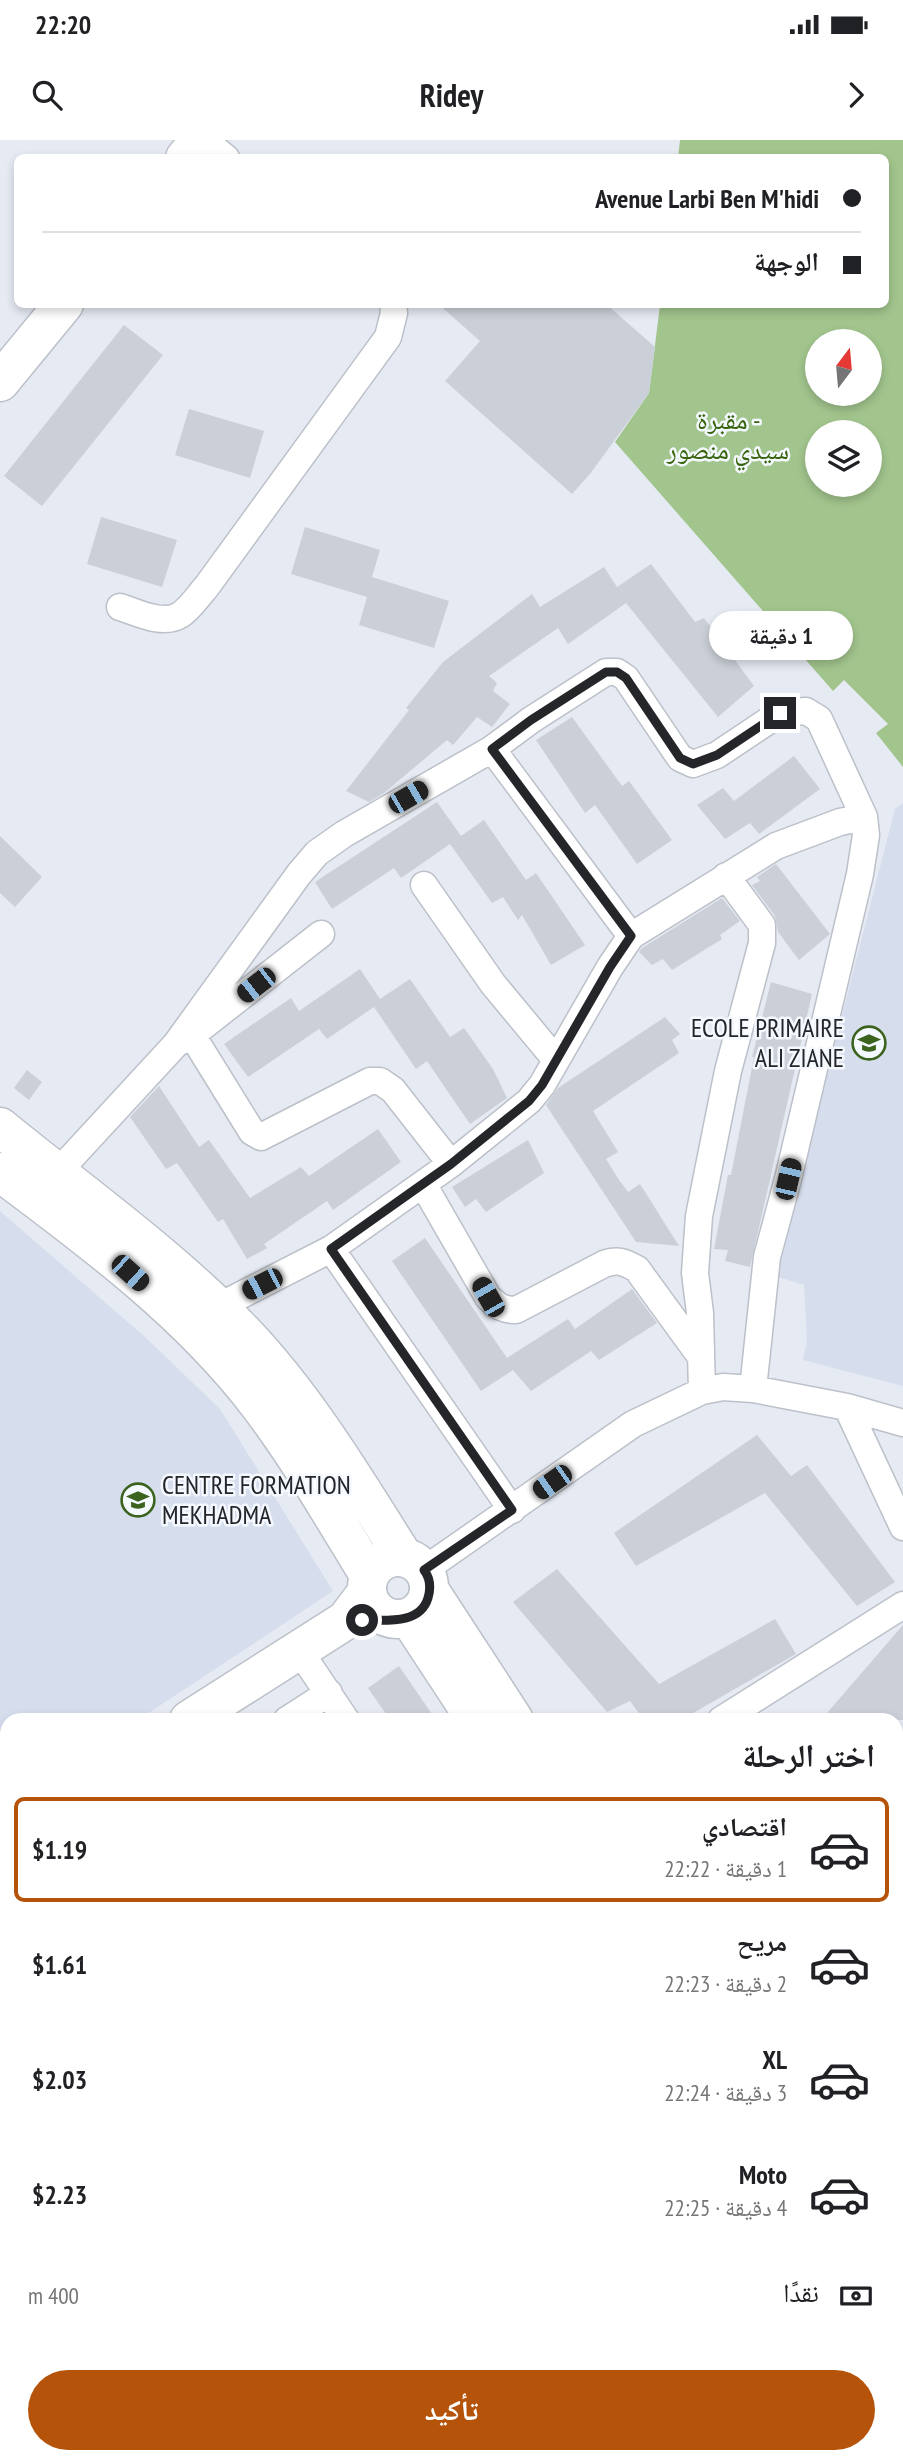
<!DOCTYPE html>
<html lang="ar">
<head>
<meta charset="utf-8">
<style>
  body { margin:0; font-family:"PT Sans Narrow","Noto Naskh Arabic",sans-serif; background:#f2f2f2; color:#202124; direction:rtl; height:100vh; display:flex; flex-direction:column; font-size:26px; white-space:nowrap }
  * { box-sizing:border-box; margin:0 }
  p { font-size:23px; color:#757577 }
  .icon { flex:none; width:38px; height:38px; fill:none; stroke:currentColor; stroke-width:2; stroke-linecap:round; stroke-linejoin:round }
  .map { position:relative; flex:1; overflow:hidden; direction:ltr }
  .panel { position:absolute; left:0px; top:1573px; width:903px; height:751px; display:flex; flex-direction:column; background:#fff; border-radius:21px 21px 0 0; box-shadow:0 4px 10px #0003; direction:rtl }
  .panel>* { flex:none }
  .top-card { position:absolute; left:14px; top:14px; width:875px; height:154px; border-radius:10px; box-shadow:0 4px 10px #0003; direction:rtl; display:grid; align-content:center; height:154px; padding:0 28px; background:#fff }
  .needle { width:46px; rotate:16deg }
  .fabs { position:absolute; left:805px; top:189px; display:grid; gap:14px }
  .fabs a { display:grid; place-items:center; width:77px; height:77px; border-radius:50%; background:#fff; box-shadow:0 4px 10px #0003; font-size:35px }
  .end { position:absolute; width:32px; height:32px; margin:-16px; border:9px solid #242629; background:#fff; box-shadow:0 0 0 4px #fff }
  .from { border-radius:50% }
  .bubble { position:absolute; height:49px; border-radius:24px; background:#fff; box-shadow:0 4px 10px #0003; font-size:23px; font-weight:700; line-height:49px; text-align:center; direction:rtl }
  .car { position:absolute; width:21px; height:42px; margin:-21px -10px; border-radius:9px; box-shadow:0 0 5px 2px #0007; background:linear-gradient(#222 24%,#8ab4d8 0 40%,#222 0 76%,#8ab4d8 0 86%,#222 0) }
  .top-card b { display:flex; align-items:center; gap:24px; height:66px; font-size:26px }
  .top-card b+b { border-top:2px solid #e0e0e0 }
  .top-card i { width:18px; height:18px; background:#202124 }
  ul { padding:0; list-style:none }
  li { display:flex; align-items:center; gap:21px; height:105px; margin:0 14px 10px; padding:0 14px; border:4px solid transparent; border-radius:10px }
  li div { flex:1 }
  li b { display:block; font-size:26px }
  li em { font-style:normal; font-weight:700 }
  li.on { border-color:#b45309 }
  li>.icon { width:63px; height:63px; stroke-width:1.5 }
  h2 { padding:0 28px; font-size:32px; line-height:84px }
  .pay { display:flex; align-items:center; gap:18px; height:77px; padding:0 28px; font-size:26px }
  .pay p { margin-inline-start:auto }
  .action { display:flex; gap:14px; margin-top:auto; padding:14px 28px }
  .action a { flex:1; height:80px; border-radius:42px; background:#b45309; color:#fff; font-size:28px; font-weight:700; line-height:80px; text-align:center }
  .status { display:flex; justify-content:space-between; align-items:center; height:49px; padding:0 35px; background:#fff; direction:ltr }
  .status svg { height:19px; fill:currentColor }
  header { display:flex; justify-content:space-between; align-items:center; height:91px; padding:0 28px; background:#fff; font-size:32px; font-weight:700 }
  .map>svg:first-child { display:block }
</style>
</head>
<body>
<div class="status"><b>22:20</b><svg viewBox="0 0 49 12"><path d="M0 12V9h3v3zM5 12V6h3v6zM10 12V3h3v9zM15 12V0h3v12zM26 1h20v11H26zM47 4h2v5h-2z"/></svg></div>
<header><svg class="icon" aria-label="forward" viewBox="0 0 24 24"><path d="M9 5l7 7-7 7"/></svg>Ridey<svg class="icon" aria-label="search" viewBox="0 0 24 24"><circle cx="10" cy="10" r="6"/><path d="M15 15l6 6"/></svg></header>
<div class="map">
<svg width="903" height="2323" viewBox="0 0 903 2323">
  <rect width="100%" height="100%" fill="#e6eaf3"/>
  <path fill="#d6dded" d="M903 663V1246L803 1220 807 1201 804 1145 775 1136 895 669Z
    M0 1071 145 1197 220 1269 333 1451 138 1580H7V1668L0 1672Z"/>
  <path fill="#a2c58d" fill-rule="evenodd" d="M680 0H903V627L876 593 888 584 844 540 833 551 615 302 649 253 660 165 886 164V18L678 17ZM817 201H870V254H817ZM817 292H870V345H817Z
    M743 2317H802L792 2323H747Z"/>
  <path fill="#cbcfd7" d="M438 164H606L655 207 649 253 590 334 572 354 445 241 480 201Z
    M124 185 163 215 42 366 4 336Z
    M189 269 264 291 250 338 175 315Z
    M101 377 177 400 162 447 87 424Z
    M305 387 380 410 372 437 449 461 434 508 359 485 367 457 291 434Z
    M651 424 695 482 704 478 754 546 718 577 626 463 568 504 558 488 489 536 497 543 493 551 510 564 492 587 477 577 453 605 447 600 384 653 369 662 346 651 409 570 406 568 443 522 532 454 540 467 604 427 617 447Z
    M572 577 622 646 629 641 672 700 637 724 595 665 585 673 536 600Z
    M794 616 820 649 759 694 750 683 725 699 697 665 723 648 734 661Z
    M437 662 461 696 484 680 526 740 536 733 585 805 551 825 522 775 518 780 503 757 492 763 450 704 401 738 394 728 332 769 315 742Z
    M0 696 42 737 15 767 0 753Z
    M776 724 830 794 799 820 778 792 775 776 752 745 760 741 757 737Z
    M722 758 740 781 720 795 722 799 672 830 663 819 652 825 639 812 642 808Z
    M360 829 380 859 410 839 450 897 464 888 493 929 507 958 470 984 427 921 416 929 374 867 327 899 319 889 248 937 224 904 291 858 299 871Z
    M771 842 812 854 750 1127 725 1121 728 1110 714 1109 728 1035H731L754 917H752Z
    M665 877 680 894 672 900 679 913 593 971 618 1012 606 1019 617 1037 628 1052 640 1044 679 1106 636 1102 546 965 558 948Z
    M27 930 42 942 29 960 14 948Z
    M159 946 199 1007 209 1000 250 1058 301 1027 309 1036 378 989 401 1022 333 1070 327 1061 264 1104 267 1108 247 1119 223 1079 218 1082 177 1023 166 1029 130 977Z
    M528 1000 544 1033 486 1072 476 1059 465 1067 452 1047Z
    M425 1098 507 1218 568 1179 575 1189 632 1149 657 1183 599 1220 591 1211 531 1251 513 1230 481 1251 392 1121Z
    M757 1295 791 1336 807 1325 895 1442 857 1466 765 1353 636 1426 614 1393Z
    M557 1429 659 1544 775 1479 796 1514 681 1580H644L630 1561 607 1572 513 1462Z
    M903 1485V1580H821Z
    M399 1526 436 1580H390L368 1548Z"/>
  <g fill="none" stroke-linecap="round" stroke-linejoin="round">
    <defs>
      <path id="minor" d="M204 0 226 18
        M120 467C137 472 162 486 180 475 190 469 199 455 207 446L388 197 394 173 393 164
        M492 609 531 580 606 532H617L626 538 680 618 693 624 717 615 780 573 806 571 819 579 864 677
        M424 745 493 844 556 920
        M192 895 252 992 261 997 370 941H380L393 950 451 1024
        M176 904 299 734 317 713 344 694 492 609 631 796
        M57 1033 176 904 192 895 321 794
        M423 1044 488 1157C497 1166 503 1170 516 1170L604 1124C618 1119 624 1122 637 1129L701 1217
        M204 1174 331 1109
        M702 1251 700 1173 695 1133 699 1076 728 931 762 803V785L726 736
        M847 1267 903 1387
        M512 1370 331 1109 451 1024 529 961 542 945 610 827 631 796 776 706 840 682 864 677 866 695 860 734 788 1039 767 1117 753 1249
        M424 1430 633 1284 702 1251 723 1247 753 1249 847 1267 903 1283
        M299 1510 346 1580
        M287 1580 329 1553
        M721 1580 903 1465
        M896 1805 903 1800
        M896 1995 903 2004
        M896 2056 903 2051
        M896 2291 903 2286
        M0 2297 7 2292
        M30 2317 34 2323
        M601 2317 603 2323
        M735 2317 739 2323
        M385 2323 395 2317
        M848 2323 857 2317"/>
      <path id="secondary" d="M185 18 200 0
        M0 242 64 164
        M0 987C82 1054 170 1116 243 1192 306 1258 355 1340 403 1416
        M0 1032C92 1101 189 1172 260 1266 300 1319 334 1378 369 1435
        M367 1448a31 31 0 1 1 62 0a31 31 0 1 1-62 0Z
        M430 1451 514 1580
        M409 1478 476 1580
        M189 1580 346 1480 367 1452
        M0 1702 7 1697
        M896 2165 903 2176
        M896 2225 903 2235"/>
    </defs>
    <use href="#minor" stroke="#bcc0c9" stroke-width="29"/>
    <use href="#secondary" stroke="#bcc0c9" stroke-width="41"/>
    <use href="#minor" stroke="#fff" stroke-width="26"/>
    <use href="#secondary" stroke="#fff" stroke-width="38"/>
  </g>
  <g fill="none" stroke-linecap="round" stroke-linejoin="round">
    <path stroke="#242629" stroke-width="9" d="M362 1480C385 1480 420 1485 428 1458 431 1448 430 1438 424 1430L512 1370 331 1109 451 1024 529 961 542 945 610 827 631 796 492 609 531 580 606 532H617L626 538 680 618 693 624 717 615 780 573"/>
  </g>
  <defs>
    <symbol id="school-ring" viewBox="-11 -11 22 22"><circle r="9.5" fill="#f4f8ff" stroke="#3c631d" stroke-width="1.5"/><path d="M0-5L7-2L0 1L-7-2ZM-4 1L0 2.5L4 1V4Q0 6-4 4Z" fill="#3c631d"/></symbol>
    <symbol id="university-ring" viewBox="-11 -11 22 22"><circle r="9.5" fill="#f4f8ff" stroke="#3c631d" stroke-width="1.5"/><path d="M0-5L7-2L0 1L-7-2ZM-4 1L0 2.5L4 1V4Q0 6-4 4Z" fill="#3c631d"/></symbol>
  </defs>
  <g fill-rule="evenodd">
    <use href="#school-ring" x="850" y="884" width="38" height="38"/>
    <use href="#university-ring" x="119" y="1341" width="38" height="38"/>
  </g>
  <g text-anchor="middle" stroke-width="5" stroke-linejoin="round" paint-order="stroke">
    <g font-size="26" fill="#38650b" stroke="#f4f8ff">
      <text x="728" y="289">مقبرة -<tspan x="728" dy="30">سيدي منصور</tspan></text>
    </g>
    <g font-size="26" fill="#242629" stroke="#f4f8ff" text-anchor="end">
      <text x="844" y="897">ECOLE PRIMAIRE<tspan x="844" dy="30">ALI ZIANE</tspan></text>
      <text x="162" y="1354" text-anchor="start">CENTRE FORMATION<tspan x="162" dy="30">MEKHADMA</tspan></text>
    </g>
  </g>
</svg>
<div class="fabs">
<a><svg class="needle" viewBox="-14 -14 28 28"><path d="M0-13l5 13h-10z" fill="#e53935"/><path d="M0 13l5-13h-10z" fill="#757577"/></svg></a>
<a><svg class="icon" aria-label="layers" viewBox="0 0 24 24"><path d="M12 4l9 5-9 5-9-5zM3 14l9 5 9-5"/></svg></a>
</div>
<i class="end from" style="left:362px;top:1480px"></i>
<i class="end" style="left:780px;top:573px"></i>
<div class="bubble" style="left:709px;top:471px;width:144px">1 دقيقة</div>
<i class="car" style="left:408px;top:657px;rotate:60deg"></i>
<i class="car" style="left:256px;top:845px;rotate:232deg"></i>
<i class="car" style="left:788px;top:1039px;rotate:13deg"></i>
<i class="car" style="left:130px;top:1133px;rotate:132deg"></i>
<i class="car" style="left:262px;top:1144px;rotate:243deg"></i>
<i class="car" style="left:488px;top:1157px;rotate:330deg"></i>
<i class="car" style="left:552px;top:1342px;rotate:235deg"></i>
<div class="top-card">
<b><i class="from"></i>Avenue Larbi Ben M'hidi</b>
<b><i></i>الوجهة</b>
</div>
<section class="panel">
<h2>اختر الرحلة</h2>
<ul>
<li class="on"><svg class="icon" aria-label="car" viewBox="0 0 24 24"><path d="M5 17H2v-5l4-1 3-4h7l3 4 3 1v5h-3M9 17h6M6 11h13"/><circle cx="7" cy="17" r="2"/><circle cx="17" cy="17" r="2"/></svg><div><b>اقتصادي</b><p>1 دقيقة · 22:22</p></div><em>$1.19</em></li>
<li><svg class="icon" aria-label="car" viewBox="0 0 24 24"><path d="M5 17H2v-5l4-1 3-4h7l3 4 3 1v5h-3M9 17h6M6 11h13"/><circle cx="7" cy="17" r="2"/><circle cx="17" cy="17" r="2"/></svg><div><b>مريح</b><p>2 دقيقة · 22:23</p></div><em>$1.61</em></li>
<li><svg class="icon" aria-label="car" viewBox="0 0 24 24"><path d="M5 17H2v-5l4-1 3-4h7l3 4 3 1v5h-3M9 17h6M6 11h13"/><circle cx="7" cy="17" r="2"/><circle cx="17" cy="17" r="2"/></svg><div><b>XL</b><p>3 دقيقة · 22:24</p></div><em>$2.03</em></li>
<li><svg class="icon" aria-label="car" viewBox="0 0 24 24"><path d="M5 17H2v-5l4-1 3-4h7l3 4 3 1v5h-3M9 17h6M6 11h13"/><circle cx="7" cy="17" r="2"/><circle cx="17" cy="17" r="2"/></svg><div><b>Moto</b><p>4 دقيقة · 22:25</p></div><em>$2.23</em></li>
</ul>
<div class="pay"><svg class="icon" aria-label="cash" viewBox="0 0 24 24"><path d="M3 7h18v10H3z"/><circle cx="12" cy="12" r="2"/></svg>نقدًا<p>400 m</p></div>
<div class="action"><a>تأكيد</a></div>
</section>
</div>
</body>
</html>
